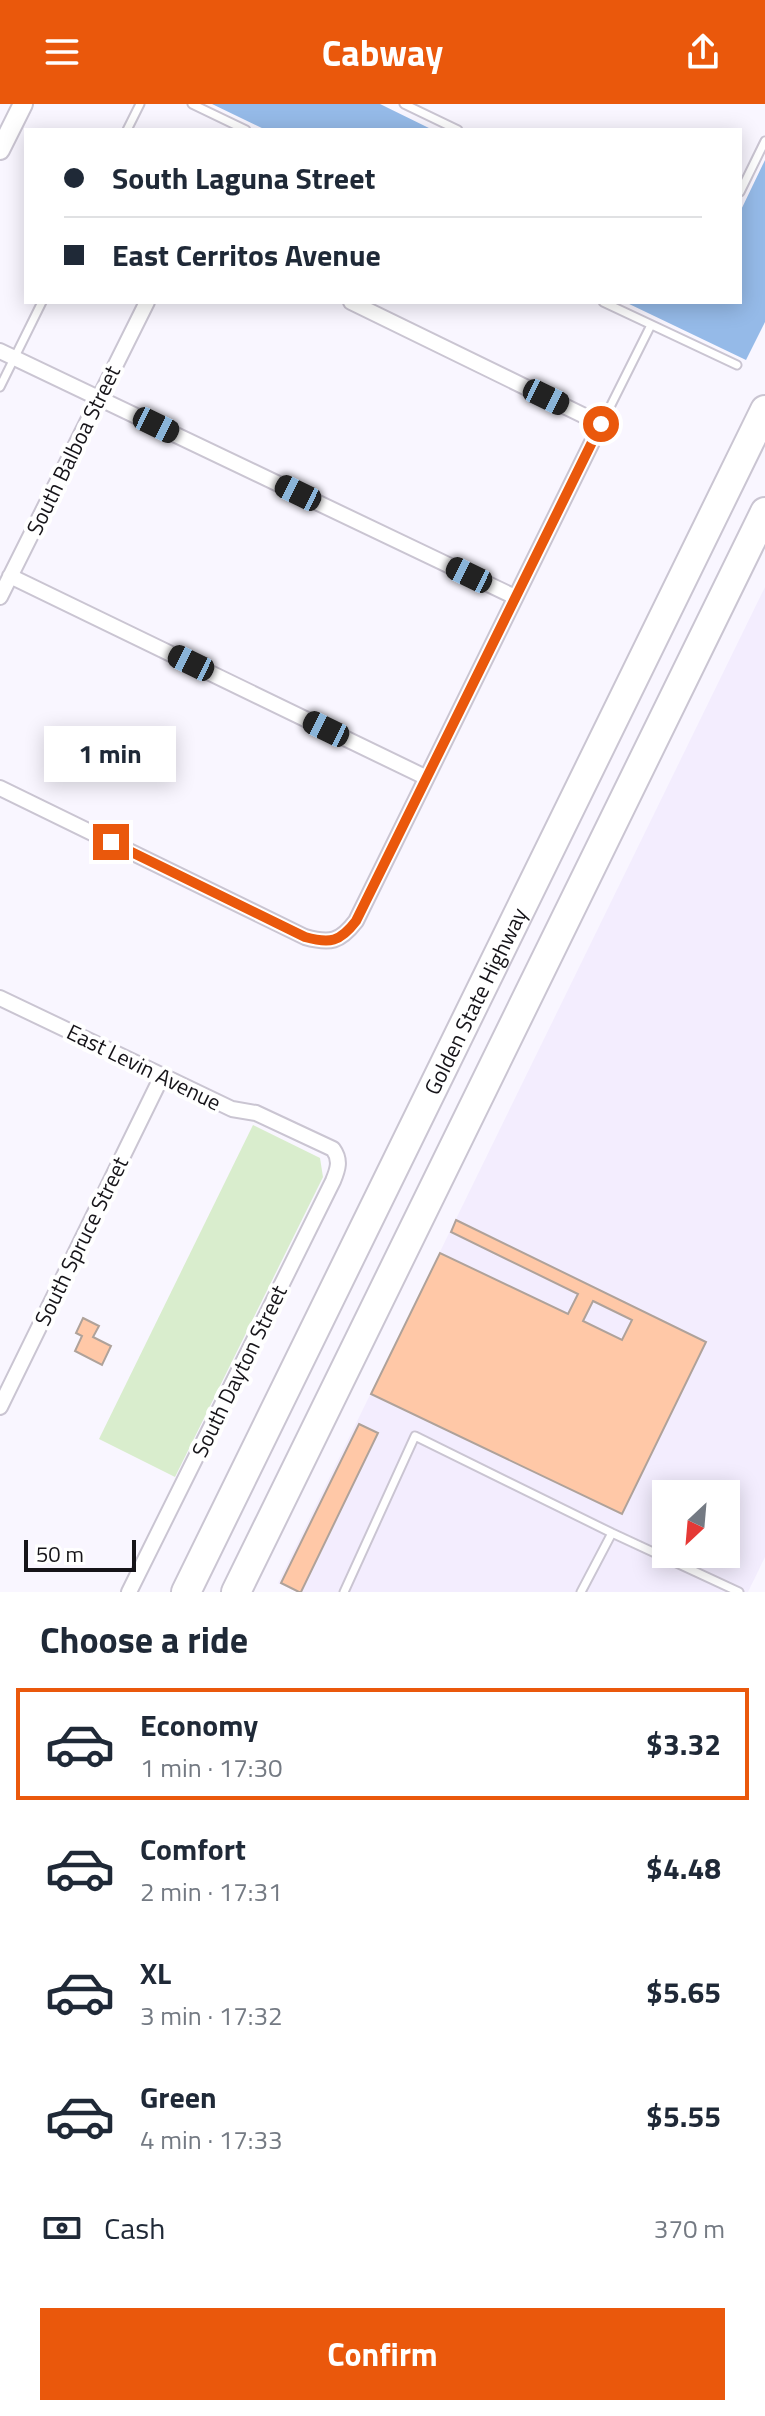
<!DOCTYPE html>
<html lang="en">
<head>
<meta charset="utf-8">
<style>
  body { margin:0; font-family:"Titillium Web",sans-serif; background:#f2f2f3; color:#1f2937; height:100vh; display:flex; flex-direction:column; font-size:30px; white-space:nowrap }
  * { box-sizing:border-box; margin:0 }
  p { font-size:26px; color:#747a83 }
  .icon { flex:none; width:44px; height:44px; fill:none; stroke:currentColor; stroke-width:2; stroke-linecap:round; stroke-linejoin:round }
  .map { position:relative; height:1488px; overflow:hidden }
  .details { display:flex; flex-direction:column; background:#fff; flex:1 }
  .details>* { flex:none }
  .banner { position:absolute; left:24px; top:24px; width:718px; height:176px; border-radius:0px; box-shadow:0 4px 20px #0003; display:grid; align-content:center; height:176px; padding:0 40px; background:#fff }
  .needle { width:52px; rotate:206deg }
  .controls { position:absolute; left:652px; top:1376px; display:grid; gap:16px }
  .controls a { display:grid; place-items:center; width:88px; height:88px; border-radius:0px; background:#fff; box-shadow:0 4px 20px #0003; font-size:40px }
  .scale { position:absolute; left:24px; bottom:20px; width:112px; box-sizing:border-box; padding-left:8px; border:4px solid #161419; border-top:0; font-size:22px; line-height:28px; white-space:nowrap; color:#161419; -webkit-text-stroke:6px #fff; paint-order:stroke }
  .end { position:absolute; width:36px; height:36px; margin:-18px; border:10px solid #ea580c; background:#fff; box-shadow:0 0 0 4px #fff }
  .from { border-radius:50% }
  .bubble { position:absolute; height:56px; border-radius:0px; background:#fff; box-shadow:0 4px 20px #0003; font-size:26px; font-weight:700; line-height:56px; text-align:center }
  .car { position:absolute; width:24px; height:48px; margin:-24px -12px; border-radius:10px; box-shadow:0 0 6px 2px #0007; background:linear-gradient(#222 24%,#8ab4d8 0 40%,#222 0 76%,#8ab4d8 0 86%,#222 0) }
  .banner b { display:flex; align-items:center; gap:28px; height:76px; font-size:30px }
  .banner b+b { border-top:2px solid #e0e1e3 }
  .banner i { width:20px; height:20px; background:#1f2937 }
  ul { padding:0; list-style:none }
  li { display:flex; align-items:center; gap:24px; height:112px; margin:0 16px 12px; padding:0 24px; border:4px solid transparent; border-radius:0px }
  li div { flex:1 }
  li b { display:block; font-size:30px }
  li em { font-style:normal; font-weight:700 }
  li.on { border-color:#ea580c }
  li>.icon { width:72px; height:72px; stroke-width:1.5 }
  h2 { padding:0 40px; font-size:36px; line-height:96px }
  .pay { display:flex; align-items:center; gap:20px; height:88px; padding:0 40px; font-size:30px }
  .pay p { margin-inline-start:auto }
  .action { display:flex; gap:16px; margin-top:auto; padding:16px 40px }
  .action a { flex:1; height:92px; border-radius:0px; background:#ea580c; color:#fff; font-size:32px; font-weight:700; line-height:92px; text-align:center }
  header { display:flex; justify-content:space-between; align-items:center; height:104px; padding:0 40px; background:#ea580c; color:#fff; font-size:36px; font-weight:700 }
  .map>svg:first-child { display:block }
</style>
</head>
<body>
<header><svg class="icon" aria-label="menu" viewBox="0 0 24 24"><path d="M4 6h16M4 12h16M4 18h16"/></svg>Cabway<svg class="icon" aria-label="share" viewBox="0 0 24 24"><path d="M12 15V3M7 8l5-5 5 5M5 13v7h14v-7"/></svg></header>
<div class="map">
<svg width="765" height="1488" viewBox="0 0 765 1488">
  <rect width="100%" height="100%" fill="#f9f6ff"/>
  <path fill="#f3edfe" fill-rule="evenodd" d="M765 483V1453L748 1488H297L278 1479ZM666 1390H726V1450H666Z"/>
  <path fill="#d9edcd" d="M253 1021 320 1054 323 1073 175 1373 99 1335Z"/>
  <path fill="#95bae8" d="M212 0H380L433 26H266Z
    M765 56V218L746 256 625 198H740V108Z"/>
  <path fill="#ffc8a7" stroke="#afa29a" stroke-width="2" fill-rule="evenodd" d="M456 1116 706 1238 622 1410 371 1290 440 1149 568 1210 578 1190 451 1128ZM593 1197 632 1216 622 1236 583 1217Z
    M83 1214 99 1222 93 1233 111 1242 102 1261 75 1247 82 1232 76 1229Z
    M359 1320 378 1329 301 1488H299L281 1479Z"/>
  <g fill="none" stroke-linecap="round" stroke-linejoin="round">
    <defs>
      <path id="service" d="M192 0 246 26
        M404 0 458 26
        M127 26 140 0
        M740 88 765 37
        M603 198 737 261
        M0 283 42 198
        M602 319 651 221
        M344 1488 415 1332 612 1429 739 1488
        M581 1488 612 1429"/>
      <path id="minor" d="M0 247 515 493
        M10 472 425 673
        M0 493 147 198
        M0 684 305 833C330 840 340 838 356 817L601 320 351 198
        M0 894 232 1005 256 1009 333 1045C341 1056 338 1065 333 1077L129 1488
        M0 1303 162 972"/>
      <path id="tertiary" d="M0 46 23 0"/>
      <g id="motorway">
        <path id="s1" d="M186 1488 765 306"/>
        <path d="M236 1488 765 408"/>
      </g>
    </defs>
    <use href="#service" stroke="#cac5d2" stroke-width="11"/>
    <use href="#minor" stroke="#cac5d2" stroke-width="18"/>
    <use href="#tertiary" stroke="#cac5d2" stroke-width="22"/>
    <use href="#motorway" stroke="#cac5d2" stroke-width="32"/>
    <use href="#service" stroke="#fff" stroke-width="7"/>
    <use href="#minor" stroke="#fff" stroke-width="14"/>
    <use href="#tertiary" stroke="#fff" stroke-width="18"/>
    <use href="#motorway" stroke="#fff" stroke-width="28"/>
  </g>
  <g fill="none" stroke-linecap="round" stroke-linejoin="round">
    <path stroke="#ea580c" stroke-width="10" d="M111 738 305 833C330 840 340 838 356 817L601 320"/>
  </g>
  <g text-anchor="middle" stroke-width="8" stroke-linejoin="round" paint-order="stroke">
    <g font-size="22" fill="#161419" stroke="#fff">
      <text transform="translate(73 346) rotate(-64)" y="8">South Balboa Street</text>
      <text dy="8" stroke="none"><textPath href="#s1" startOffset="658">Golden State Highway</textPath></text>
      <text transform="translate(144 963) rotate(26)" y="8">East Levin Avenue</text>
      <text transform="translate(81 1137) rotate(-64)" y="8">South Spruce Street</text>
      <text transform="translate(239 1267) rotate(-64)" y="8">South Dayton Street</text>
    </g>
  </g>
</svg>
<div class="controls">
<a><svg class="needle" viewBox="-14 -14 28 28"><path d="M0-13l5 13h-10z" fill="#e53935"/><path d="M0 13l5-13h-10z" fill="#747a83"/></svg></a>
</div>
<div class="scale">50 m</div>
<i class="end from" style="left:601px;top:320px"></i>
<i class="end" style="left:111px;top:738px"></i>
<div class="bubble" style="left:44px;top:622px;width:132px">1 min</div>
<i class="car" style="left:546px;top:293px;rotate:116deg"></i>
<i class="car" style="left:156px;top:321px;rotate:116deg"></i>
<i class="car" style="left:298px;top:389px;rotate:296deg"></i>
<i class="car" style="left:469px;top:471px;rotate:296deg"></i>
<i class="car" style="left:191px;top:559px;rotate:296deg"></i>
<i class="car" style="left:326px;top:625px;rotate:296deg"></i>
<div class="banner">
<b><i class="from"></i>South Laguna Street</b>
<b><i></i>East Cerritos Avenue</b>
</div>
</div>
<section class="details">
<h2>Choose a ride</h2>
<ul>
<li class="on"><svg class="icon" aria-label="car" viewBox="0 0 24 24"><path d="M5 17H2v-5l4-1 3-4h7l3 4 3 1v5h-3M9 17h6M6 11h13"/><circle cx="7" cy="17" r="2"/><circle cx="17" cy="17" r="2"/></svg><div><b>Economy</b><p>1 min · 17:30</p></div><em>$3.32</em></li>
<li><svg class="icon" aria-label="car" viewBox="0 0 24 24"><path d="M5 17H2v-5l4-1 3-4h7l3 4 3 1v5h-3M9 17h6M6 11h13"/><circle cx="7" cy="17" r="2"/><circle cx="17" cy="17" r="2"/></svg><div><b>Comfort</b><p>2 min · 17:31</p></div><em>$4.48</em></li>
<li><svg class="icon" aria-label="car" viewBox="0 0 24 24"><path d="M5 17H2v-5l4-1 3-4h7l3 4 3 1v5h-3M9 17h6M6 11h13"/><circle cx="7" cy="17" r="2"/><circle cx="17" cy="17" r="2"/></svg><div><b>XL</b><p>3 min · 17:32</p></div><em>$5.65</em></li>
<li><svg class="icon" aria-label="car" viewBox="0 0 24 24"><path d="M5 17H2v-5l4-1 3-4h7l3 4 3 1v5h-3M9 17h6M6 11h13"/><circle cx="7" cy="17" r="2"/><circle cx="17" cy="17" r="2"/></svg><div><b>Green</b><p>4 min · 17:33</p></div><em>$5.55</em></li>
</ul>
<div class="pay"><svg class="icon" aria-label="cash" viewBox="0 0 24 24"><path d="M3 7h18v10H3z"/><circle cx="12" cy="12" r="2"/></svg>Cash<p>370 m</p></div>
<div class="action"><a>Confirm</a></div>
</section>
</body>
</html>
